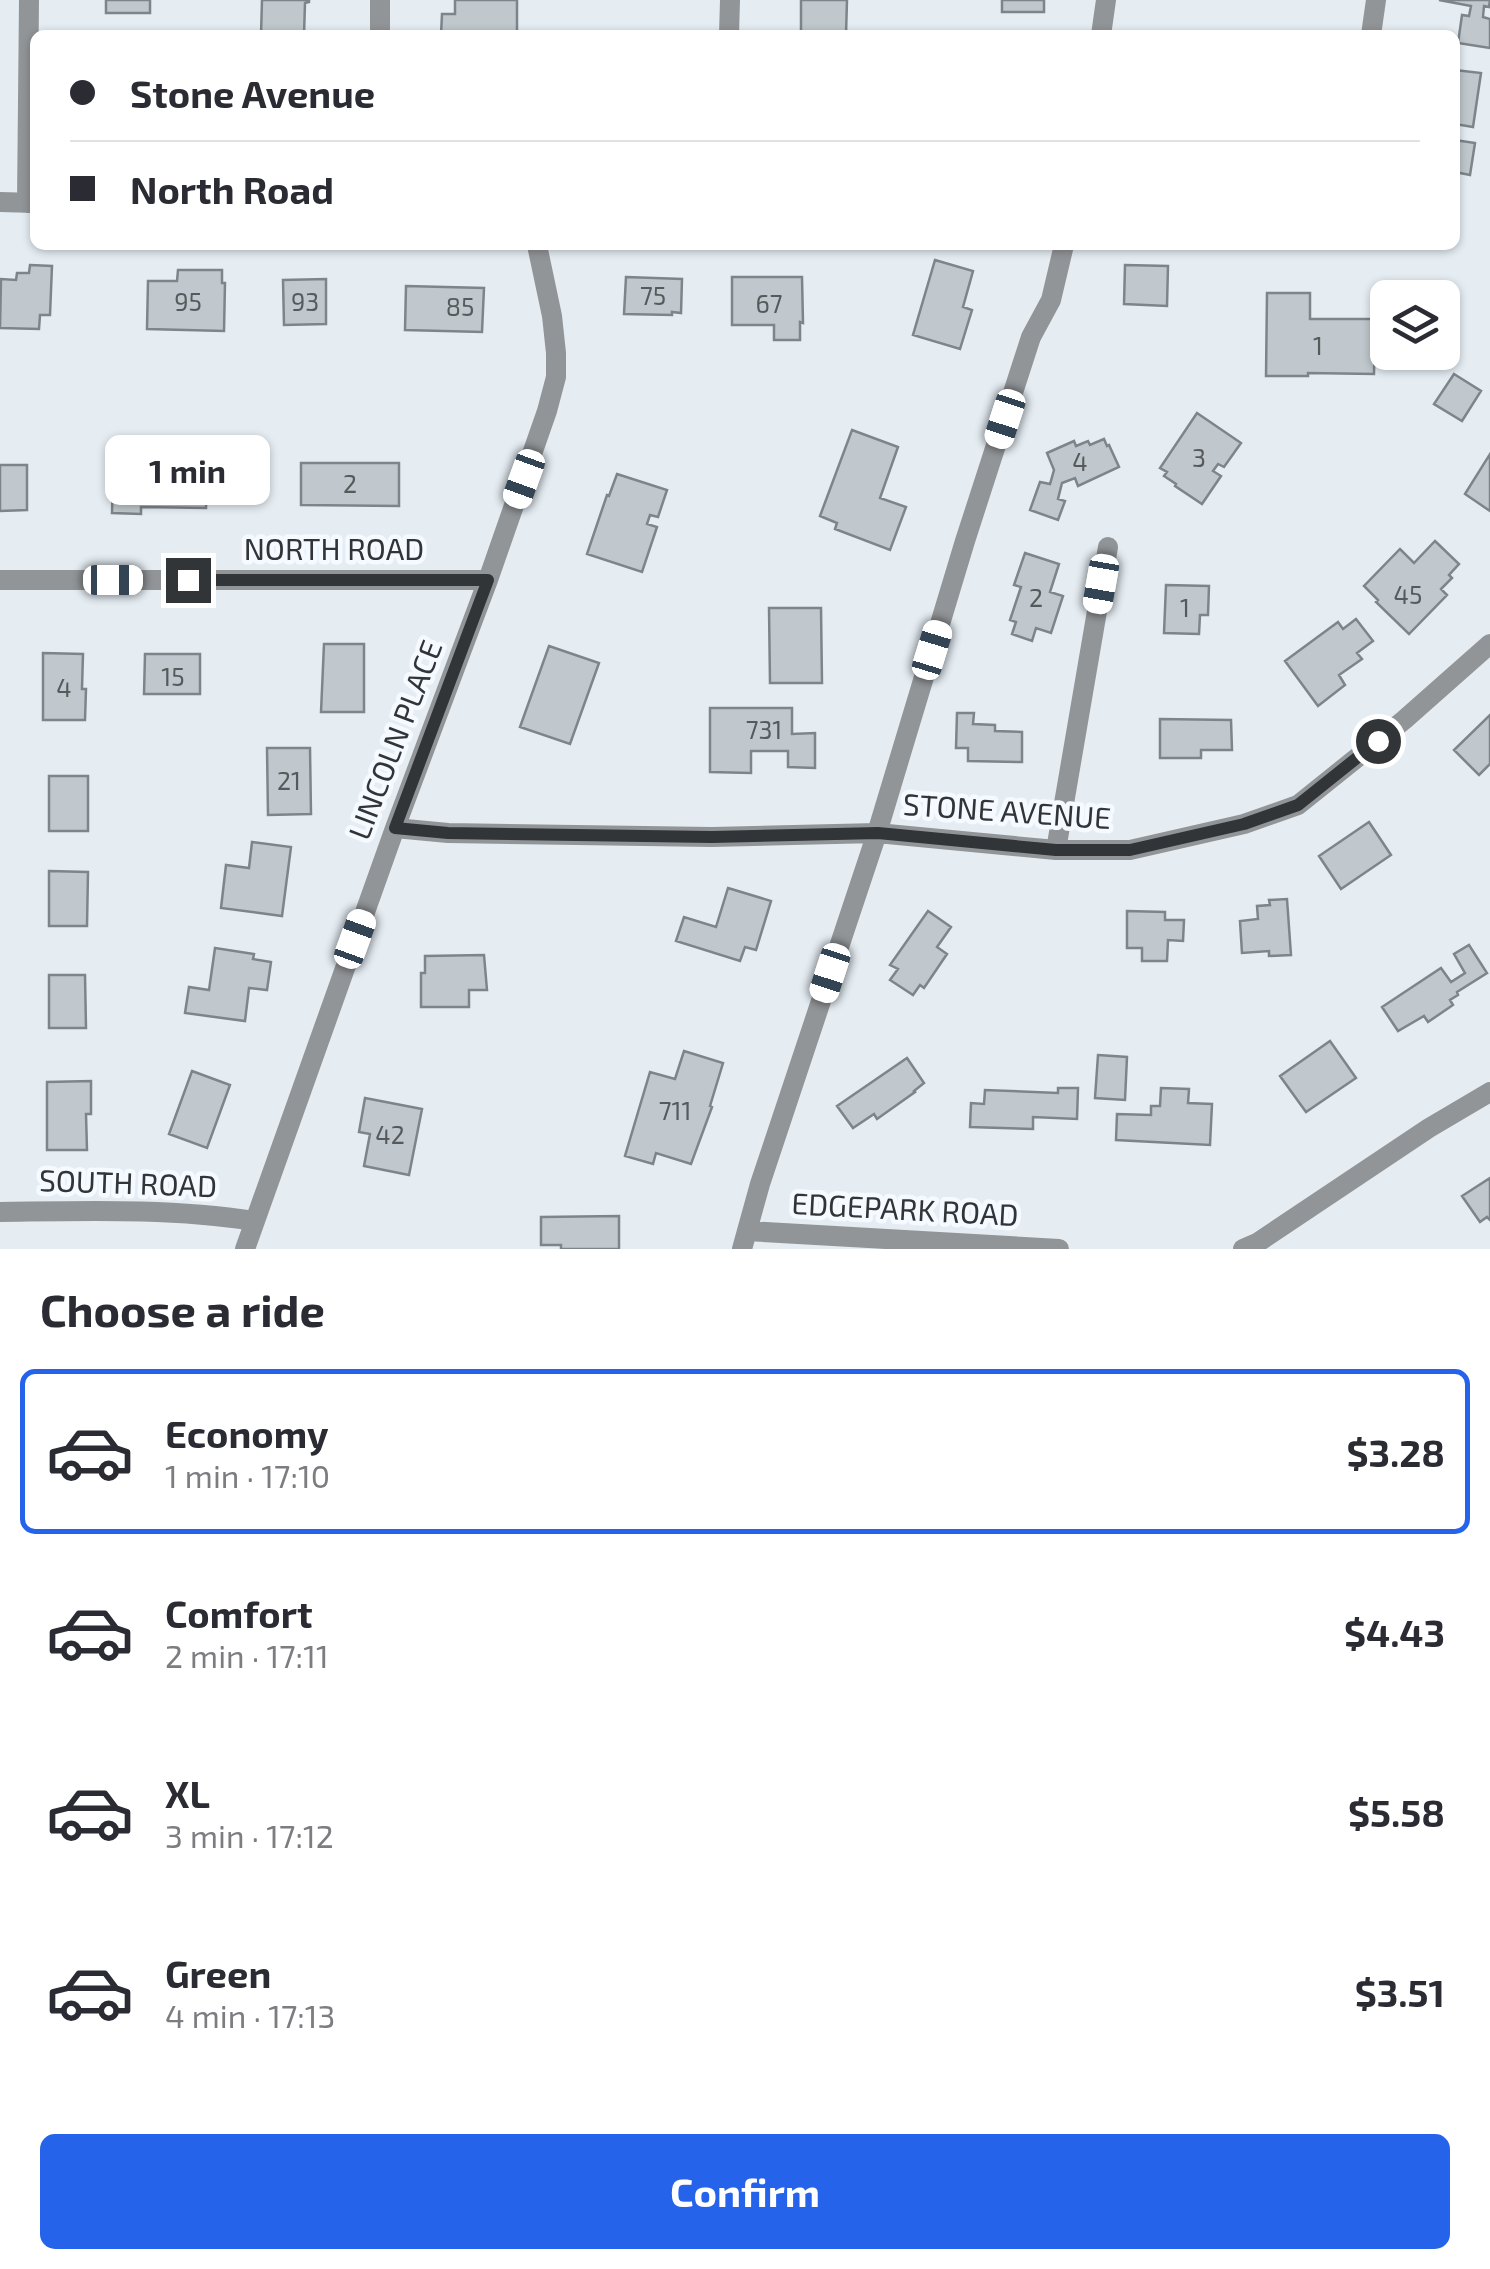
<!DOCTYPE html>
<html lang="en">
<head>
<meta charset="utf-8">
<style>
  body { margin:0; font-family:"Exo 2",sans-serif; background:#f7f7f7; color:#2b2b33; height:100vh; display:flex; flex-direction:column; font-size:38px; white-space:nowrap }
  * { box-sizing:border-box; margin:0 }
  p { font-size:32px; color:#7c7c81 }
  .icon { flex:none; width:55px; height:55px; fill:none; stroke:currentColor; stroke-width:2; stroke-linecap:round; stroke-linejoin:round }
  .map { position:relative; height:1249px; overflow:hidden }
  .side { display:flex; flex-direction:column; background:#fff; flex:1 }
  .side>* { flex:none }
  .hud { position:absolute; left:30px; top:30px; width:1430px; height:220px; border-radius:15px; box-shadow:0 2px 8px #0004; display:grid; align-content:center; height:220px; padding:0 40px; background:#fff }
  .fabs { position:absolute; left:1370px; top:280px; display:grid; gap:20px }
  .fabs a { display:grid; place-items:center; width:90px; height:90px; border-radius:15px; background:#fff; box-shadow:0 2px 8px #0004; font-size:50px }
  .end { position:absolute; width:45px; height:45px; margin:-22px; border:12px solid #323537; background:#fff; box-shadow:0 0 0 5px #fff }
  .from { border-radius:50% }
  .bubble { position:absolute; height:70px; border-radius:15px; background:#fff; box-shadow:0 2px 8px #0004; font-size:32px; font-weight:700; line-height:70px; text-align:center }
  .car { position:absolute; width:30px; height:60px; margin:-30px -15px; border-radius:12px; box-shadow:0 0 8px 2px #0007; background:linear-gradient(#fff 24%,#345 0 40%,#fff 0 76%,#345 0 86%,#fff 0) }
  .hud b { display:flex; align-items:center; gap:35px; height:95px; font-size:38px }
  .hud b+b { border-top:2px solid #e1e1e2 }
  .hud i { width:25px; height:25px; background:#2b2b33 }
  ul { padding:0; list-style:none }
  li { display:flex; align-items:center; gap:30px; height:165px; margin:0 20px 15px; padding:0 20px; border:5px solid transparent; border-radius:15px }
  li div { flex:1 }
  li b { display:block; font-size:38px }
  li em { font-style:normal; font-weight:700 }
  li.selected { border-color:#2563eb }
  li>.icon { width:90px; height:90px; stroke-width:1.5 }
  h2 { padding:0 40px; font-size:45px; line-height:120px }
  .action { display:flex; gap:20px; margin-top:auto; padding:20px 40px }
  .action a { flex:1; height:115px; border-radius:15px; background:#2563eb; color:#fff; font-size:40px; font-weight:700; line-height:115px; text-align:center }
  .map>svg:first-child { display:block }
</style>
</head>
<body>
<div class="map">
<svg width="1490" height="1249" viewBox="0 0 1490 1249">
  <rect width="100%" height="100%" fill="#e5edf3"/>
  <path fill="#c0c8cd" stroke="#7e858a" stroke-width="2.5" d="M106 0H150V13H106Z
    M262 0H309V2L305 3 304 35H261Z
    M455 0H517V35H441L442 14H455Z
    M801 0H847L846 35H801Z
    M1002 0H1044V12H1002Z
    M1439 0H1490L1489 7 1484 6 1483 17 1490 19V48L1458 43 1462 15 1469 16 1471 6Z
    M1455 70 1481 73 1473 127 1455 124Z
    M1455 140 1475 143 1470 175 1455 172Z
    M935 260 973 271 963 307 972 310 960 349 913 335Z
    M30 265 52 266 50 315H40L39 329 0 328 1 279 16 280 17 273H29Z
    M1125 265 1168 266 1167 306 1124 304Z
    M178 270H222V283H225L224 331 147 329 148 281H177Z
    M626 277 682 279 681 313 672 312V315L624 314Z
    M732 277H802L803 323 800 322V340H774V325H732Z
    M326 279V324L284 325 283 280Z
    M406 286 484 288 482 332 405 330Z
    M1267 293H1310V319H1375L1374 374 1308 373V376H1266Z
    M1454 374 1481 391 1462 421 1434 404Z
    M1197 413 1241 443 1224 467 1218 464 1213 471 1221 476 1202 504 1175 486 1176 484 1164 476 1167 472 1160 468Z
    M852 430 898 447 880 498 906 507 890 550 835 529 837 523 820 516Z
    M1104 439 1107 446 1109 445 1119 467 1078 486 1075 478 1062 483 1058 499 1065 501 1058 520 1030 510 1040 482 1050 484 1054 470 1047 453 1074 441 1076 446 1088 441 1090 445Z
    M1490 454V511L1465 494Z
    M301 463H399V506L301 505Z
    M0 465H27V510L0 511Z
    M161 468 207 470 206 508 141 507V514L112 513 113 476H142V480L160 481Z
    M617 474 667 490 658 517 650 515 647 524 657 527 642 572 587 554 607 495 609 496Z
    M1435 541 1459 564 1449 575 1452 578 1441 589 1447 595 1409 634 1376 602 1378 600 1364 586 1400 549 1414 563Z
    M1025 553 1059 564 1050 592 1063 596 1051 633 1036 628 1032 641 1012 634 1016 622 1010 620 1021 587 1014 585Z
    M1166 585 1209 586 1208 615H1200L1199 634 1164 633Z
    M769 608H821L822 683H770Z
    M1356 619 1373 641 1357 653 1362 659 1339 675 1345 685 1318 706 1285 661 1338 622 1343 629Z
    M324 644H364V712H321Z
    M549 646 599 663 570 744 520 727Z
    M43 653 83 654 82 689H86L85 720H43Z
    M145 654H200V694H144Z
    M710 708H792V734L815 733V768L788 767V751H751V773L710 772Z
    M957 713H974L973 724 995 725V731L1022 732V762L968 761V748H956Z
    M1490 715V764L1479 775 1454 750Z
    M1160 719 1231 720 1232 750H1201V758H1160Z
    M267 748H310L311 814 268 815Z
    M49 776H88V831H49Z
    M1369 822 1391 855 1341 889 1319 856Z
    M252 842 291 847 282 916 221 908 226 865 249 868Z
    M49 871 88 872 87 926H49Z
    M728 888 771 901 756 950 745 947 740 961 676 941 684 917 716 927Z
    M1287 899 1291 955 1269 956V951L1242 953 1240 921 1258 919 1257 906 1270 905 1269 900Z
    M928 911 951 927 937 947 947 954 924 988 920 985 913 995 890 980 898 969 890 965Z
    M1127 911 1165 912V920H1184L1183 941 1168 940 1167 961H1142V948H1127Z
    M1469 945 1487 973 1457 992 1458 995 1450 1000 1453 1005 1428 1022 1424 1016 1398 1031 1382 1007 1441 968 1451 982 1465 973 1454 954Z
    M215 948 254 954 253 959 271 962 267 990 249 988 245 1021 185 1013 189 987 209 990Z
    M484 955 487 990H469V1007H421V973H425V956Z
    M49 975H85L86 1028H49Z
    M1330 1041 1356 1078 1306 1112 1280 1076Z
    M684 1051 723 1063 710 1106 712 1107 691 1164 656 1153 653 1164 625 1156 650 1072 675 1079Z
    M1098 1055 1127 1057 1125 1100 1095 1098Z
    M907 1058 924 1083 914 1091 915 1092 877 1119 874 1114 853 1128 837 1106Z
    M192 1071 230 1085 207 1148 169 1134Z
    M91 1081V1114H86L87 1150H47V1082Z
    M1058 1088H1078L1077 1119 1033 1117V1129L970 1127 971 1103 984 1104 985 1090 1058 1093Z
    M1161 1088 1189 1089 1188 1103 1212 1104 1210 1145 1116 1140 1117 1114 1151 1115V1106H1160Z
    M365 1098 422 1109 409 1175 364 1166 370 1134 359 1132Z
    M1490 1178V1220L1487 1217 1480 1222 1462 1196Z
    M619 1216V1249H561V1245H541V1217Z"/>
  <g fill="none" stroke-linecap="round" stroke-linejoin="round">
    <path stroke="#929598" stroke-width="20" d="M380 35V0
      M729 35 730 0
      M1101 35 1106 0
      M1371 35 1376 0
      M0 202 35 203
      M27 203 29 0
      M0 580H488
      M395 828 448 833 712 837 877 833 1056 850H1130L1244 824 1298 805 1404 720 1490 644
      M1056 850 1108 547
      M0 1212C85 1211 170 1208 254 1221
      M747 1231 1059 1249
      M245 1249 395 828 488 580 547 411 556 377V353L552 316 537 245
      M742 1249 760 1184 877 833 965 541 1031 337 1051 300 1064 245
      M1243 1249 1257 1243 1429 1128 1490 1092"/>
  </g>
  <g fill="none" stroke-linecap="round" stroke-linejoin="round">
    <path stroke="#323537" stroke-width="12" d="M188 580H488L395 828 448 833 712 837 878 833 1056 850H1130L1244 824 1298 805 1378 741"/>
  </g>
  <g text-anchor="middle" stroke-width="9" stroke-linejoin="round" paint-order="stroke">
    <g font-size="25" fill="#565a5c">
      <text x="653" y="305">75</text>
      <text x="188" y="311">95</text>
      <text x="305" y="311">93</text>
      <text x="769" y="313">67</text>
      <text x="460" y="316">85</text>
      <text x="1318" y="355">1</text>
      <text x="1199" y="467">3</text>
      <text x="1080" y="471">4</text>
      <text x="350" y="493">2</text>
      <text x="1408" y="604">45</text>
      <text x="1036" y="607">2</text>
      <text x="1185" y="617">1</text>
      <text x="173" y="686">15</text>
      <text x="64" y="697">4</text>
      <text x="764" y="739">731</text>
      <text x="289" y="790">21</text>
      <text x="675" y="1120">711</text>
      <text x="390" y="1144">42</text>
    </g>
    <g font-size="30" fill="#323537" stroke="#f4faff">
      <text x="334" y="560">NORTH ROAD</text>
      <text transform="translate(396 740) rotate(-69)" y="10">LINCOLN PLACE</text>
      <text transform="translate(1007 812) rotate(4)" y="10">STONE AVENUE</text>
      <text transform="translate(128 1184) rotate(2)" y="10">SOUTH ROAD</text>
      <text transform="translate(905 1210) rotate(3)" y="10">EDGEPARK ROAD</text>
    </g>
  </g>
</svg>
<div class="fabs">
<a><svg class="icon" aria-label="layers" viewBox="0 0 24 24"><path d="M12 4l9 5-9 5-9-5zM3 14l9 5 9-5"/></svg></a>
</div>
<i class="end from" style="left:1378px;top:741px"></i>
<i class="end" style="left:188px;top:580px"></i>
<div class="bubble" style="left:105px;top:435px;width:165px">1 min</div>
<i class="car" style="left:1005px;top:419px;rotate:198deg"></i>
<i class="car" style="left:524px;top:479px;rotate:200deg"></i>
<i class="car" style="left:113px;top:580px;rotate:90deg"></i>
<i class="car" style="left:1101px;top:584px;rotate:190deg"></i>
<i class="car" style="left:932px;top:650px;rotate:17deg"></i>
<i class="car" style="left:355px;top:939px;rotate:20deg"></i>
<i class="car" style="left:830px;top:973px;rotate:198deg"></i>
<div class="hud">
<b><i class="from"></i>Stone Avenue</b>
<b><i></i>North Road</b>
</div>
</div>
<section class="side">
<h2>Choose a ride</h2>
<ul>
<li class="selected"><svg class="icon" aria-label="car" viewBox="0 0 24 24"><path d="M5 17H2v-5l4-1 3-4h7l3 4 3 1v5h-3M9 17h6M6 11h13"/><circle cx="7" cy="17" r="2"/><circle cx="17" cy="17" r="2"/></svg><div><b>Economy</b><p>1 min · 17:10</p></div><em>$3.28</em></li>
<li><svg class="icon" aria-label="car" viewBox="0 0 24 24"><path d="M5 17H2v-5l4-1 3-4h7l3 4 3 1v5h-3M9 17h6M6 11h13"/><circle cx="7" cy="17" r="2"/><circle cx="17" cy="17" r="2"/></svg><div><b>Comfort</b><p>2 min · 17:11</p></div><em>$4.43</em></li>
<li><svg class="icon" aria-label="car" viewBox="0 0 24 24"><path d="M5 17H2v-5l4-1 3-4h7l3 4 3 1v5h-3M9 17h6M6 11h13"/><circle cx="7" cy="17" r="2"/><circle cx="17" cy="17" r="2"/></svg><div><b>XL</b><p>3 min · 17:12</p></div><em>$5.58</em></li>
<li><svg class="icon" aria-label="car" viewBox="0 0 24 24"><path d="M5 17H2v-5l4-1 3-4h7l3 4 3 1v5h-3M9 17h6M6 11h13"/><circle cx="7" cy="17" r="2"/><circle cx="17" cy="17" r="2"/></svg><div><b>Green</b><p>4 min · 17:13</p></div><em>$3.51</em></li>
</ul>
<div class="action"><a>Confirm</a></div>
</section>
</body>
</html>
